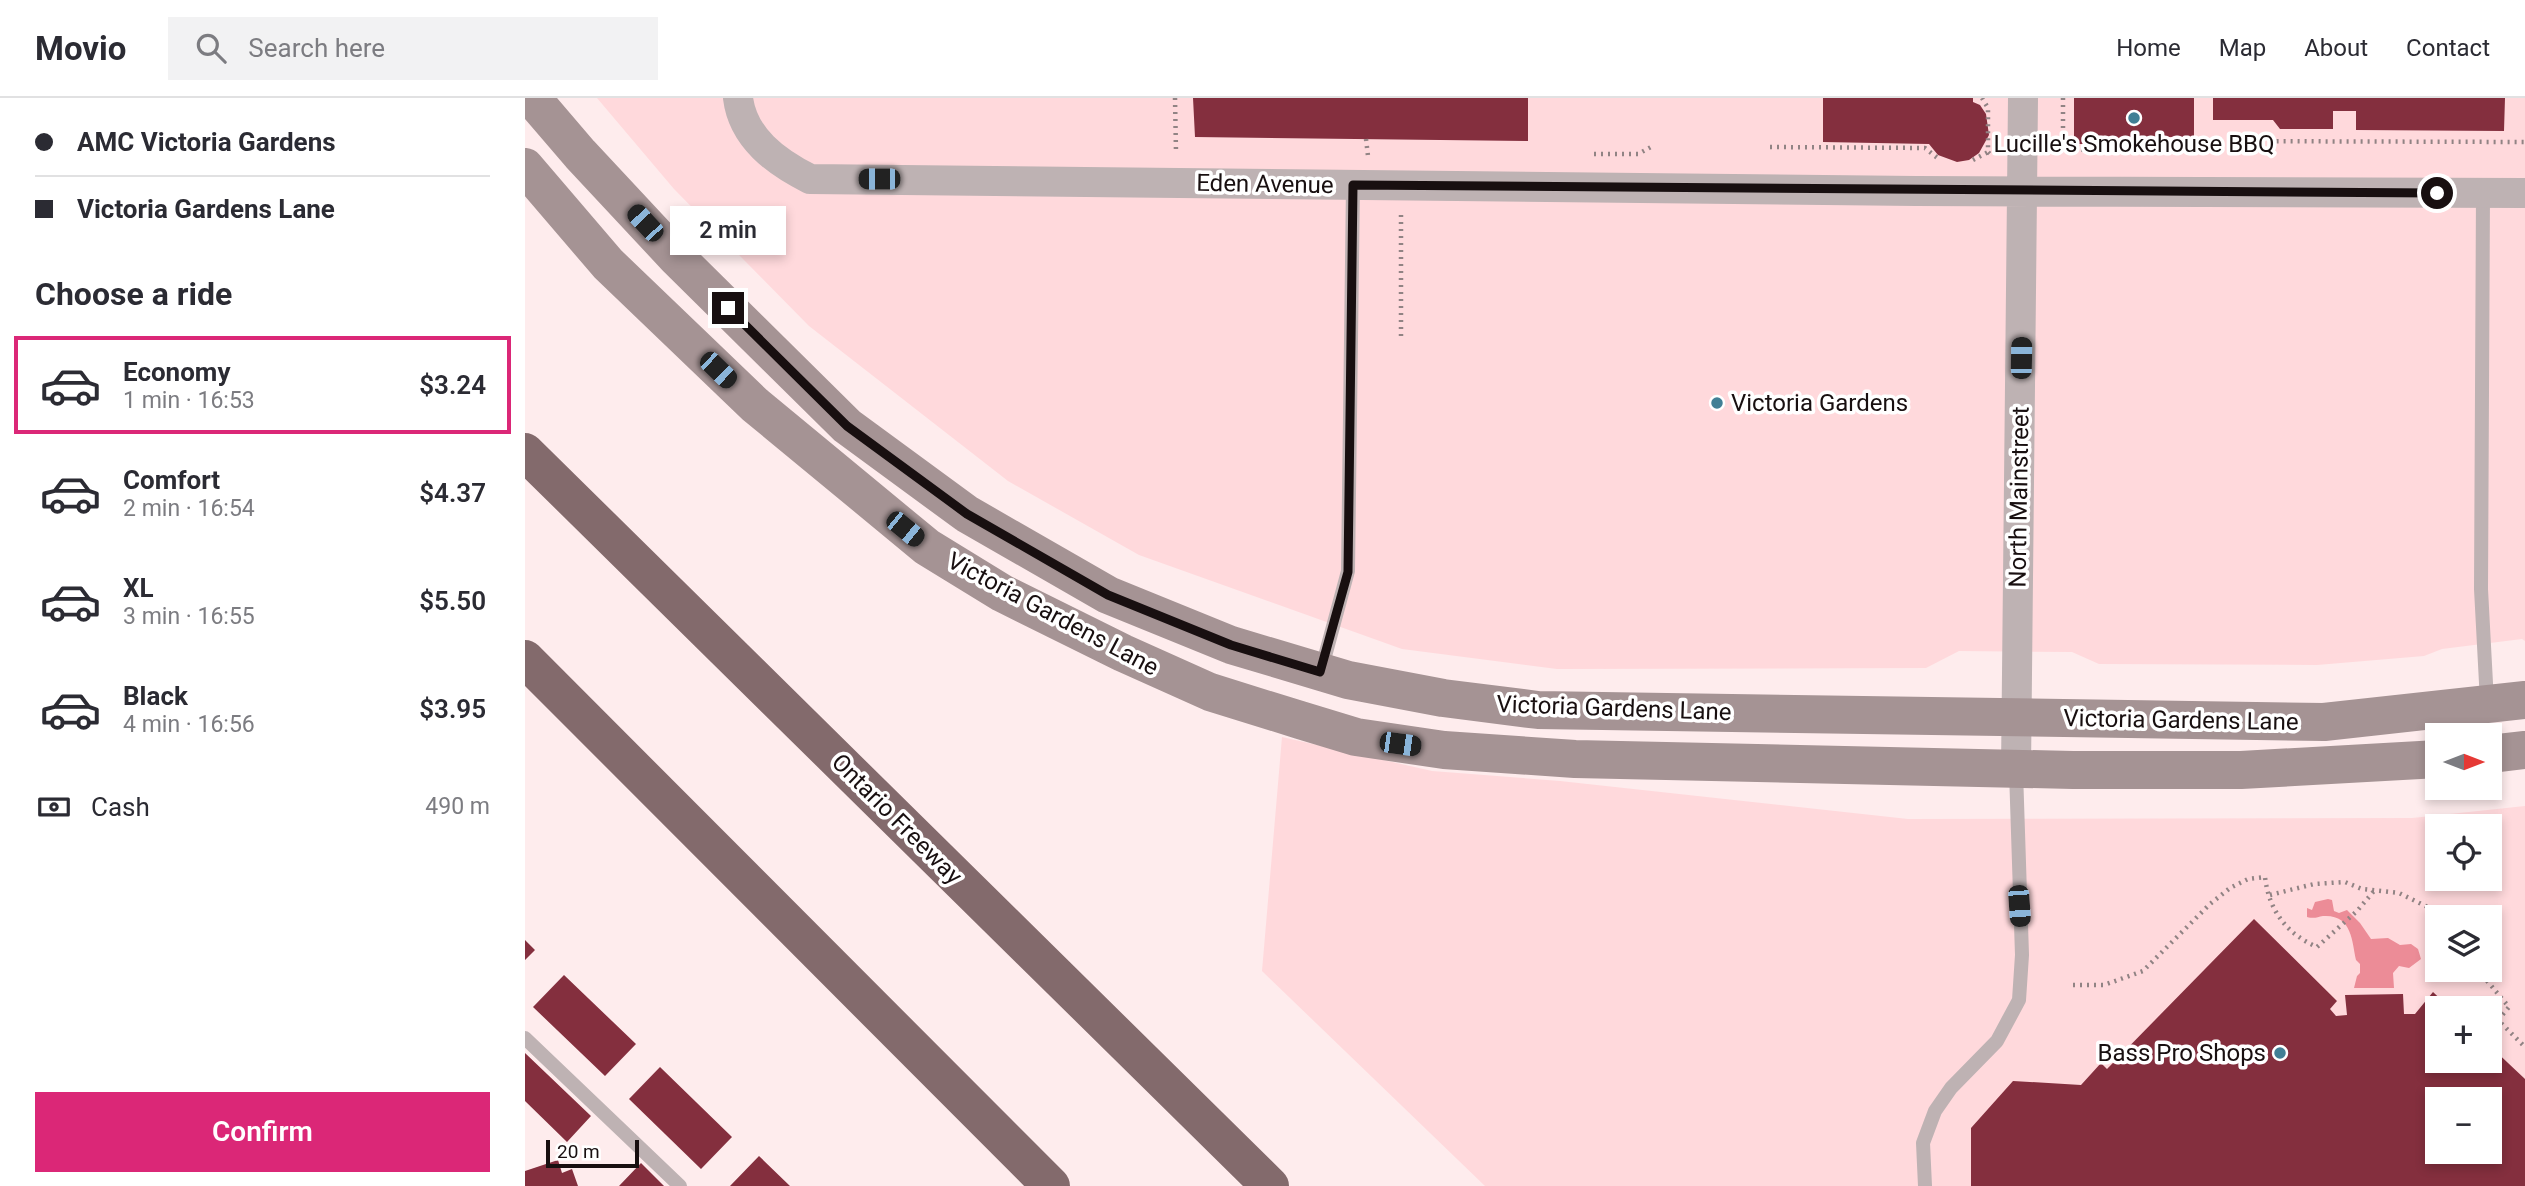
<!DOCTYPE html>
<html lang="en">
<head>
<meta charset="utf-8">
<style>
  body { margin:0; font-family:Roboto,sans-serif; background:#f2f2f3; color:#2b2b33; height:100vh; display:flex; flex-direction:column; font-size:26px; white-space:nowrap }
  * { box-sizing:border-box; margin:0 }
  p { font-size:23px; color:#7c7c81 }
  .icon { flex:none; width:38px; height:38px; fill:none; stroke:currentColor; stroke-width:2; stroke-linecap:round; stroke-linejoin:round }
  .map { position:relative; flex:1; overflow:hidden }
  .sheet { display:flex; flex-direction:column; background:#fff; width:525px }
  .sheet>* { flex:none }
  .guide { display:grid; align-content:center; height:154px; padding:0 35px; background:#fff }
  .needle { width:46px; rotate:90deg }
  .fabs { position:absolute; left:1900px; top:625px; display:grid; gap:14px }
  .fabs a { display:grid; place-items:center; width:77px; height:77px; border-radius:0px; background:#fff; box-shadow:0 4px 10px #0003; font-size:35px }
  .scale { position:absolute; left:21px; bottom:18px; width:93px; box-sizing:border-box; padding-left:7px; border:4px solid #180f10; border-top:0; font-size:19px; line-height:24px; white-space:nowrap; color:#180f10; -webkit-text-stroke:5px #fff; paint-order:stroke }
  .end { position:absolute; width:32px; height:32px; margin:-16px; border:9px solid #180f10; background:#fff; box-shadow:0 0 0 4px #fff }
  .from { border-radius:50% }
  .bubble { position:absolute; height:49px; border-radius:0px; background:#fff; box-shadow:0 4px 10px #0003; font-size:23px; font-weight:600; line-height:49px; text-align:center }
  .car { position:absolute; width:21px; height:42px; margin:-21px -10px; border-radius:9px; box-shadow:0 0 5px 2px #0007; background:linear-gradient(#222 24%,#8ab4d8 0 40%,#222 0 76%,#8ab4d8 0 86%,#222 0) }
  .guide b { display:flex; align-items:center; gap:24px; height:66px; font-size:26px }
  .guide b+b { border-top:2px solid #e1e1e2 }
  .guide i { width:18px; height:18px; background:#2b2b33 }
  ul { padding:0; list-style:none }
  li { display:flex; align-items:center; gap:21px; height:98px; margin:0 14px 10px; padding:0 21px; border:4px solid transparent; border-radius:0px }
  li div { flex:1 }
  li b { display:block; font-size:26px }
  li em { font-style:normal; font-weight:600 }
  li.active { border-color:#db2777 }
  li>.icon { width:63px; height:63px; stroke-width:1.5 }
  h2 { padding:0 35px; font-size:32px; line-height:84px }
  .pay { display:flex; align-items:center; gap:18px; height:77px; padding:0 35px; font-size:26px }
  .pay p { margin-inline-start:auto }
  .action { display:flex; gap:14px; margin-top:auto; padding:14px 35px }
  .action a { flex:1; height:80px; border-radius:0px; background:#db2777; color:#fff; font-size:28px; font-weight:600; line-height:80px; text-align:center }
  header { display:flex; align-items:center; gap:42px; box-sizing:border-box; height:98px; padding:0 35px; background:#fff; border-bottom:2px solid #e1e1e2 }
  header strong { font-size:33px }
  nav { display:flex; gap:38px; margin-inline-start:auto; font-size:24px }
  .search { width:490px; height:63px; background:#f2f2f3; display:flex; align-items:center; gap:18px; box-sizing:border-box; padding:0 24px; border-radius:0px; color:#7c7c81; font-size:26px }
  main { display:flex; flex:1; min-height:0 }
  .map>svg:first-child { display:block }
</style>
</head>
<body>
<header>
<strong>Movio</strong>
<div class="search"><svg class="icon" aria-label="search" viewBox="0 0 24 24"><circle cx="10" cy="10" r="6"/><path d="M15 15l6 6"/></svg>Search here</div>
<nav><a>Home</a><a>Map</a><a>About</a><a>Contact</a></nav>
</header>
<main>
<section class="sheet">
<div class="guide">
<b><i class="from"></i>AMC Victoria Gardens</b>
<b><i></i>Victoria Gardens Lane</b>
</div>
<h2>Choose a ride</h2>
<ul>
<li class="active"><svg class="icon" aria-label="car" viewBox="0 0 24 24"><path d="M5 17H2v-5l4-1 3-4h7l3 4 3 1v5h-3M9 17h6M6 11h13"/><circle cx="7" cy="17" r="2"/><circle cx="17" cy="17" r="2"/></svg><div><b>Economy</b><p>1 min · 16:53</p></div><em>$3.24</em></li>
<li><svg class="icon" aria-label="car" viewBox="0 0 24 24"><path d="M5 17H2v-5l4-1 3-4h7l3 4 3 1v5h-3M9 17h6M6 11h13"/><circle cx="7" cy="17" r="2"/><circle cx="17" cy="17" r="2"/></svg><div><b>Comfort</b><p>2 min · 16:54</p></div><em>$4.37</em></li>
<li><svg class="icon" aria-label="car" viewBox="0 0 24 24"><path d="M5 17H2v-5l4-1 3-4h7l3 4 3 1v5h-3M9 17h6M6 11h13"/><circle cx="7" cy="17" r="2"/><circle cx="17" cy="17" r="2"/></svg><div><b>XL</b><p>3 min · 16:55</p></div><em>$5.50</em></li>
<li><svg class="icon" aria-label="car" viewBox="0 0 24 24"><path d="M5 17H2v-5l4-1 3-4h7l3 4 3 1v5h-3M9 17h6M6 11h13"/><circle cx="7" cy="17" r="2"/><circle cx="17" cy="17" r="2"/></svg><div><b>Black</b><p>4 min · 16:56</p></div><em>$3.95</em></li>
</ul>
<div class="pay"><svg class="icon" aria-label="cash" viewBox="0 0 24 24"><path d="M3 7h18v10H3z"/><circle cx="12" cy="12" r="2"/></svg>Cash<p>490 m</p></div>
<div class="action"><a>Confirm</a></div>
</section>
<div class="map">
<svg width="2000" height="1088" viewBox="0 0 2000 1088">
  <rect width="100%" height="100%" fill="#feeced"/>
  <path fill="#ffd9dc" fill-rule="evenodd" d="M72 0H2000V543L1997 541 1917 551 1899 558 1792 567 1574 566 1547 554 1434 553 1401 570 1032 571 877 551 614 457 483 383 284 228 149 91Z
    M757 639 907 673 1035 683 1383 721 1887 720 2000 708V1088H960L737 873ZM1913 728H1965V780H1913ZM1913 819H1965V872H1913ZM1913 910H1965V962H1913ZM1913 1001H1965V1054H1913Z"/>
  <path fill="#ec8c97" d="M1803 801 1807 802 1809 813 1814 815 1822 812 1835 825 1846 841 1863 840 1875 847 1886 846 1893 851 1896 861 1884 870 1874 868 1868 875 1869 890H1829L1832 878 1835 875V866L1831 862C1827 843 1827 816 1798 818 1792 819 1790 821 1782 819V810L1787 812 1790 804Z"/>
  <path fill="#842f3e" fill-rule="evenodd" d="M668 0H1003V43L670 39Z
    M1298 0H1448V4L1455 7 1461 16 1464 37 1454 55 1444 62 1432 64 1413 57 1404 46 1298 44Z
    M1549 0H1669V39H1608V46H1549Z
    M1688 0H1980L1979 33 1831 32V13H1808V31H1755L1748 22H1688Z
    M1729 821 1812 903 1805 911 1811 918 1822 917 1820 897 1878 896 1879 916H1890L1908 894 1925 910H1913V962H1965V948L2000 981V1088H1446V1030L1488 983 1556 987 1576 965 1582 971ZM1913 1001H1965V1054H1913Z
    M0 842 10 852 0 862Z
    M39 877 111 946 80 978 8 909Z
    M0 955 66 1018 42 1044 0 1003Z
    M135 969 207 1039 176 1071 104 1001Z
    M234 1058 265 1088H205Z
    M33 1062 37 1075 47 1071 53 1088H0V1073Z
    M116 1065 139 1088H94Z"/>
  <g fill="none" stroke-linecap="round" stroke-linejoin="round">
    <path stroke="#918384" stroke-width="4.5" stroke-dasharray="2 5" stroke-linecap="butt" d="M650 0 651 54
      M1457 0 1463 10V54L1465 56
      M1538 0V52L1609 50 1676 43 2000 44
      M841 41 843 58
      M1245 49 1400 50 1415 62
      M1069 56H1113L1126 49
      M1448 62 1463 54
      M876 117V242
      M1745 797 1789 786 1820 784 1837 791 1874 795 1923 819
      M1953 872 1984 909 1973 922 2000 949
      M1548 887H1579L1618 873 1685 806 1705 790 1723 781 1740 779C1744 813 1762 836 1792 849L1832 813 1849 793"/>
    <path stroke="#beb2b3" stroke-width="14" d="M1958 95 1956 491 1962 604
      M796 573 823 473 828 87
      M0 940 155 1088
      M1400 1088 1398 1045 1410 1013 1426 990 1472 943 1494 902 1497 857 1491 673"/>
    <path stroke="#beb2b3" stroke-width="30" d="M213 0C218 40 251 64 285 81L1391 93 2000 95
      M1491 672 1498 0"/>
    <path stroke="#a59394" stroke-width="38" d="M7 0 55 56 152 160 322 328 442 416 583 497 706 547 823 582 918 600 1013 612 1799 624 2000 602
      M0 69 83 166 230 307 402 449 477 495 598 555 685 594 775 622 831 639 919 652 1050 661 1548 672H1716L1913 661
      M1965 656 2000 652"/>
    <path stroke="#836a6c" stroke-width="38" d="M0 354 745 1088
      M0 561 526 1088"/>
  </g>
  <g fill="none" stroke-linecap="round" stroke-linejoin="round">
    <path stroke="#180f10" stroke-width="9" d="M203 210 322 328 442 416 583 497 706 547 795 574 823 474 828 87 1912 95"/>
  </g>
  <g fill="#417f95" stroke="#fff" stroke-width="2.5">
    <circle cx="1609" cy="20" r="7"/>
    <circle cx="1192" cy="305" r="7"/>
    <circle cx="1755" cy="955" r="7"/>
  </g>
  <g text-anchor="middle" stroke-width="7" stroke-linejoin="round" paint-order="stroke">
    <g font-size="24" fill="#180f10" stroke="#fff">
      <text x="1609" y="54">Lucille's Smokehouse BBQ</text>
      <text x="1206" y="313" text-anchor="start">Victoria Gardens</text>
      <text x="1741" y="963" text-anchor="end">Bass Pro Shops</text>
    </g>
    <g font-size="24" fill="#180f10" stroke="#fff">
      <text transform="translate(740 86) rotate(1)" y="8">Eden Avenue</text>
      <text transform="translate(1494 399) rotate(-89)" y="8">North Mainstreet</text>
      <text transform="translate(528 516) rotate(28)" y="8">Victoria Gardens Lane</text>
      <text transform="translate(1089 610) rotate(2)" y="8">Victoria Gardens Lane</text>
      <text transform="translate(1656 622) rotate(1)" y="8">Victoria Gardens Lane</text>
      <text transform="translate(372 721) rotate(45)" y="8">Ontario Freeway</text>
    </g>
  </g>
</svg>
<div class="fabs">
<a><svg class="needle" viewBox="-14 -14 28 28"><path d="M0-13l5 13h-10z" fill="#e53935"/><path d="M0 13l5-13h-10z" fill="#7c7c81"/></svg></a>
<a><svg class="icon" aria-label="locate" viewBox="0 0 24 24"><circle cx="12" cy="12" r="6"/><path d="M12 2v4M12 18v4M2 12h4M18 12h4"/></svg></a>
<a><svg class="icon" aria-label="layers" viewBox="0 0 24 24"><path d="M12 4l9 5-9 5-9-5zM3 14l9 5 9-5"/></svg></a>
<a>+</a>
<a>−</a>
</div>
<div class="scale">20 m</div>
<i class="end from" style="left:1912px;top:95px"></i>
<i class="end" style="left:203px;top:210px"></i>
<div class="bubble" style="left:145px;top:108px;width:116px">2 min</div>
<i class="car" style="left:354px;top:81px;rotate:270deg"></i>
<i class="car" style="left:120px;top:125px;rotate:317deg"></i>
<i class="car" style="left:1496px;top:260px;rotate:1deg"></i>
<i class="car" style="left:193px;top:272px;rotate:134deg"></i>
<i class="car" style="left:380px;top:431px;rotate:129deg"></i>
<i class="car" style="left:875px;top:646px;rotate:98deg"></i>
<i class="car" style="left:1494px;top:808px;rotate:176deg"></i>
</div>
</main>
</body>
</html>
